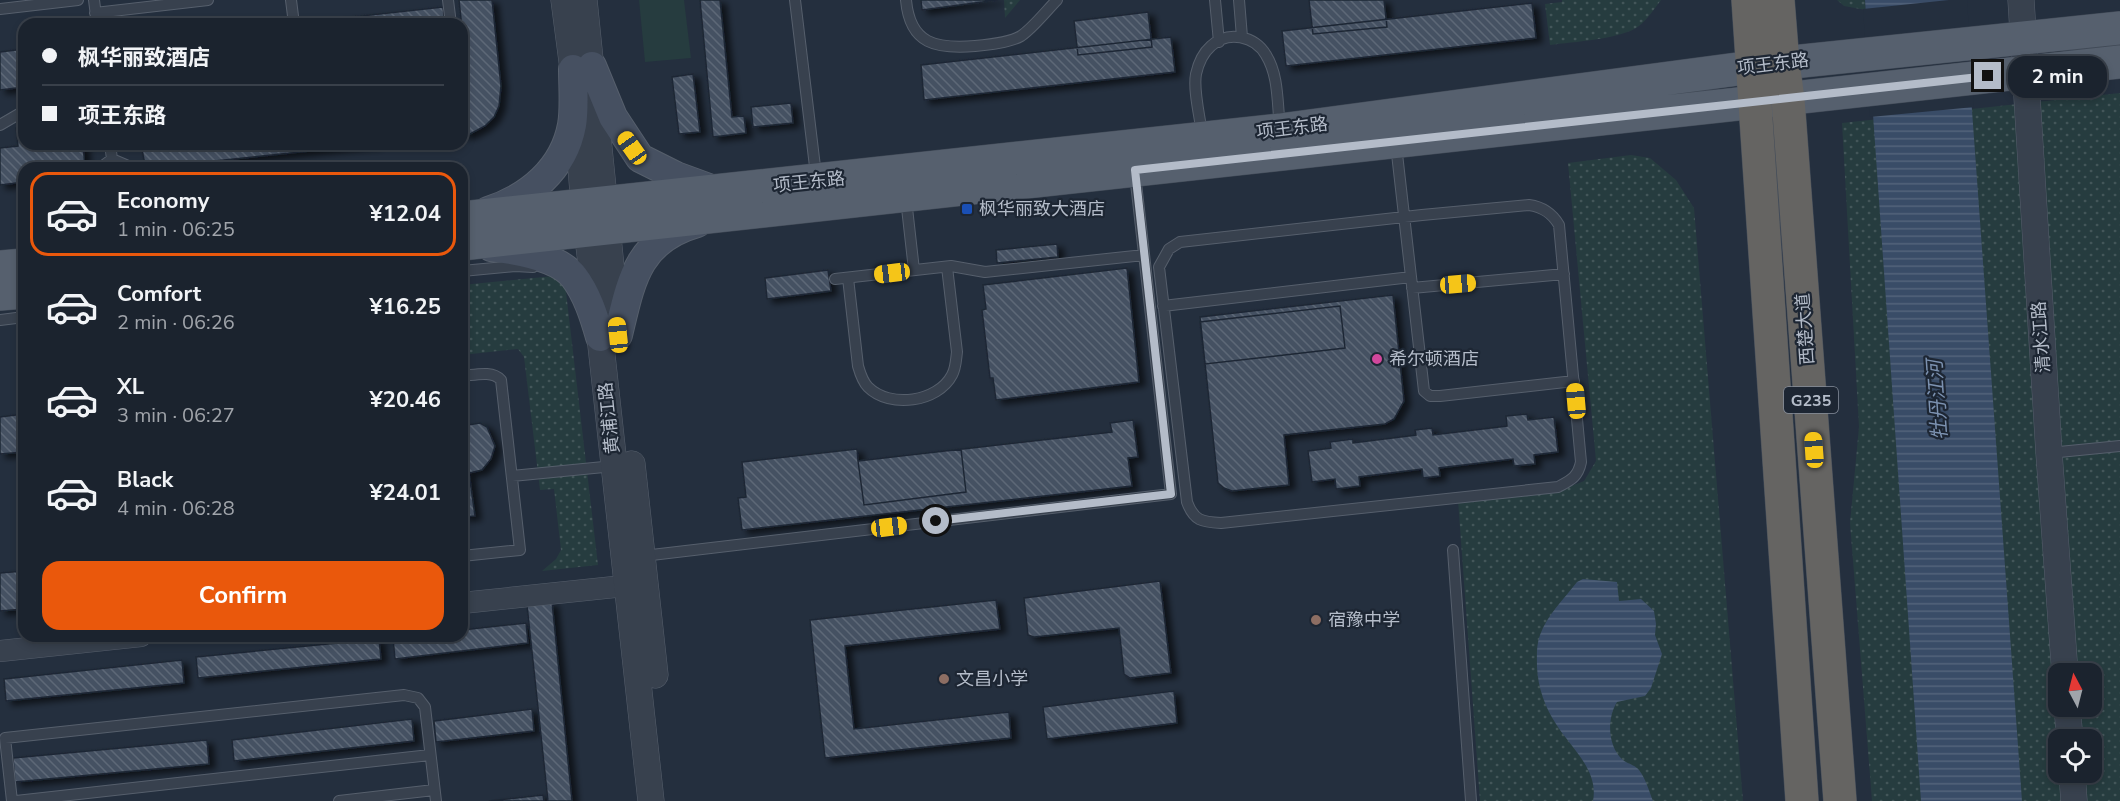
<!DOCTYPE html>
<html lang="en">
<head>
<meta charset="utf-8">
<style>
  body { margin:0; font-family:"Nunito Sans","Noto Sans SC",sans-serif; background:#282f3a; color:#f1f3f6; height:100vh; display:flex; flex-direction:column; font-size:22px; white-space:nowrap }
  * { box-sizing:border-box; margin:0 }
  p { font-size:20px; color:#a0a4aa }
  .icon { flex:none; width:33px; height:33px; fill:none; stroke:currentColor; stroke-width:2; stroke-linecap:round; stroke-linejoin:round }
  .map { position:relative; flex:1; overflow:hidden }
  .details { position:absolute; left:18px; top:162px; width:450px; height:480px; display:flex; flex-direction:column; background:#1b232e; border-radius:18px; box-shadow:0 3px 9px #0003,0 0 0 2px #39404a }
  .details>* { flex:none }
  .banner { position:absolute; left:18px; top:18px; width:450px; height:132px; border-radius:18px; box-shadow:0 3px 9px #0003,0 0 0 2px #39404a; display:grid; align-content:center; height:132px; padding:0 24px; background:#1b232e }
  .needle { width:39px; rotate:353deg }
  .buttons { position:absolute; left:2048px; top:663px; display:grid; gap:12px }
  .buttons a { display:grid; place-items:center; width:54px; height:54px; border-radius:12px; background:#1b232e; box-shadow:0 3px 9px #0003,0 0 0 2px #39404a; font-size:30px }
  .end { position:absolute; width:27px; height:27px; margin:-14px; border:8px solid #b4bcc9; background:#111; box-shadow:0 0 0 3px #111 }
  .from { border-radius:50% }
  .bubble { position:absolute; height:42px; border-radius:18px; background:#1b232e; box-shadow:0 3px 9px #0003,0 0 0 2px #39404a; font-size:20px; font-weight:700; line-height:42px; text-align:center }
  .car { position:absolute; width:18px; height:36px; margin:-18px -9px; border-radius:8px; box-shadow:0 0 4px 2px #0007; background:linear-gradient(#f5c518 24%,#345 0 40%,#f5c518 0 76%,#345 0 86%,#f5c518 0) }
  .banner b { display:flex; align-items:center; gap:21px; height:57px; font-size:22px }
  .banner b+b { border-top:2px solid #39404a }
  .banner i { width:15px; height:15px; background:#f1f3f6 }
  ul { padding:10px 0 0; list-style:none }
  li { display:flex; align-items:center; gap:18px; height:84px; margin:0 12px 9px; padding:0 12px; border:3px solid transparent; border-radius:18px }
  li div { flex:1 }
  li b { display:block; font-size:22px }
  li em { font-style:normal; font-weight:700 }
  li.current { border-color:#ea580c }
  li>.icon { width:54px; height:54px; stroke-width:1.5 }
  .action { display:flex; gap:12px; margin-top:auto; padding:12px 24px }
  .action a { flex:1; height:69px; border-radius:18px; background:#ea580c; color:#fff; font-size:24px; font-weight:700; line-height:69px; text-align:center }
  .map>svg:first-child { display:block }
</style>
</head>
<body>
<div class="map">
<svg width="2120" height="801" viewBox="0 0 2120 801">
  <defs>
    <pattern id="park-dots" width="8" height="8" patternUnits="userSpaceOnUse" patternTransform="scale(1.5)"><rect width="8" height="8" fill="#263c3f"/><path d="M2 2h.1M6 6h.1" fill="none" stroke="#435659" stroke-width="1.8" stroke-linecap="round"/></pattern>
    <pattern id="water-rules" width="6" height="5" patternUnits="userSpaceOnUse" patternTransform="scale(1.5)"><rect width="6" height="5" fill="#394c67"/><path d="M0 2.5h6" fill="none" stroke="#53647b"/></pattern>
    <pattern id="building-back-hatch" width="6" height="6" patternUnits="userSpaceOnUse" patternTransform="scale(1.5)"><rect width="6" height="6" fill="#455162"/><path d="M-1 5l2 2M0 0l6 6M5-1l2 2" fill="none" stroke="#5d6877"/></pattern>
    <filter id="shadow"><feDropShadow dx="6" dy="4" stdDeviation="3" flood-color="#0009"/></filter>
  </defs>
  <rect width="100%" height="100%" fill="#242f3e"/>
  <path fill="url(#park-dots)" fill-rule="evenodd" d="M1004 0H1020L1005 18Z
    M1562 0H1661C1654 9 1648 19 1639 26 1623 39 1572 42 1550 45L1545 4 1562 2Z
    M1837 0H1865L1866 10 1844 6Z
    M2120 93V801H1872L1850 523 1859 427 1842 123ZM2058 674H2091V706H2058ZM2058 740H2091V772H2058Z
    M1631 155 1650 158 1676 180 1694 208 1743 801H1480L1458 500 1566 488 1584 481 1596 461 1568 163Z
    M564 275 598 565 542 571 556 559 561 550 554 489 540 490 524 357 518 349 462 355V285Z"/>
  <path fill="#263c3f" d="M639 0H684L691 58 645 62Z"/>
  <path fill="url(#water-rules)" d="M1865 0H1964L2022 801H1921Z
    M1583 579 1617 582 1619 601 1641 599 1654 611 1656 624 1655 635 1662 654 1651 688 1645 696 1617 702C1607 718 1607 746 1623 760 1628 764 1635 765 1639 770 1646 779 1649 791 1653 801H1593C1599 770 1571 748 1556 724 1545 707 1538 688 1537 667 1537 657 1536 646 1540 635 1547 615 1564 599 1577 582Z"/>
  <path fill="#242f3e" d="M1949 0H1967L1974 107 1870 117 1863 9Z"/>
  <path fill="url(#building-back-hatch)" stroke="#1f2835" stroke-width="1.5" filter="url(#shadow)" d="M459 0H492L501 86 499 106 494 117 485 126 470 134 462 135V94L469 93Z
    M700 0H720L732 117 744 116 746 133 713 137Z
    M921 0H997L922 10Z
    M1309 0H1384L1387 27 1313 34Z
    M1532 3 1536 38 1286 66 1282 31Z
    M443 7 445 24 298 23Z
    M1148 12 1152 47 1078 55 1074 21Z
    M1171 37 1175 72 924 100 921 65Z
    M24 49V87L0 90V52Z
    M693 74 700 132 679 134 672 77Z
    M791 103 793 123 753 127 751 107Z
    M24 123V144H83L85 168H24V182L0 185V148L18 146 16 128Z
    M141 144H377L157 167 150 165 144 160Z
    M1057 244 1058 257 997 263 996 250Z
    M1127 268 1139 382 996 400 993 378H990L982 310 986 309 983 285Z
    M828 270 831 291 767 299 765 278Z
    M1393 295 1404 401 1394 419 1385 424 1284 435 1289 485 1232 491 1224 488 1218 483 1200 317Z
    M1340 306 1345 348 1205 364 1200 322Z
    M24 414V452L0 454V417Z
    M1527 414 1528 420 1554 417 1558 452 1534 455 1535 464 1514 466 1513 459 1439 468 1440 476 1423 478 1422 469 1359 477 1360 486 1336 489 1335 479 1312 482 1308 451 1331 448 1330 442 1353 439V443L1416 435 1415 430 1432 428 1433 435 1507 426 1506 416Z
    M1133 420 1138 457 1128 458 1132 486 742 530 738 498 746 497 742 462 857 449 858 461 1112 432 1110 423Z
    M480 423 487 427 495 446 491 459 482 470 469 473 475 516 462 517V426Z
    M961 449 966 492 864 505 858 461Z
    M24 571V609L0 611V573Z
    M1160 581 1171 673 1130 678 1124 674 1119 628 1034 637 1028 635 1024 598Z
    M996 600 1000 629 845 646 854 729 1009 712 1011 738 825 758 810 620Z
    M552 602 572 801H548L527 605Z
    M526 623 528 643 395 659 393 638 414 636H462V630Z
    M379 639 381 659 198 678 196 657Z
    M182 660 184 683 6 701 4 679Z
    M1174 691 1177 723 1047 739 1043 707Z
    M532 709 534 731 436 742 434 721Z
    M412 719 414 741 234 761 232 740Z
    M207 740 209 764 15 782 13 758Z
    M543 795 544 801H489Z"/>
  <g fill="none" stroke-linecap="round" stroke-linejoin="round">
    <defs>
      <path id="service" d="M94 0 97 24
        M291 0 294 24
        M448 0 451 24
        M795 0 816 175
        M906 0C910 45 937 49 975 46 987 45 1011 42 1021 36 1033 28 1047 10 1057 0
        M1215 0 1219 42
        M1239 0 1242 37
        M0 9 78 0
        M95 13 208 0
        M0 125 24 111
        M1202 134C1200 117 1193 90 1196 74 1198 65 1203 53 1211 46 1228 30 1255 36 1266 55 1279 76 1277 103 1280 127
        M110 144 112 159
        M1396 145 1424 391 1430 396H1440L1574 381
        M100 168 112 159 133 168
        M906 199 914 270
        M1529 205C1543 207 1552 213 1559 225L1581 462C1578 477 1571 480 1558 487L1221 523C1202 522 1194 521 1187 502L1159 267 1169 249 1180 242 1422 215Z
        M462 271 515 266 533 267
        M848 278 858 366C860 373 863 382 868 387 890 409 938 402 952 375 956 368 956 359 957 352L947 267
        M835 279 951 266 985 272 1144 255
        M1412 288 1564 274
        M1163 306 1411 277
        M0 320 24 317
        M462 376C475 375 492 370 501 380L520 550 462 556
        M2049 453 2120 446
        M512 476 614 466
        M1453 550 1471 801
        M643 556 1171 494 1135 174
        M12 801 5 738 404 695 418 698 425 707 436 801
        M16 801 430 755
        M339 801 434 790"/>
      <path id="minor" d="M462 603 643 584
        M0 651 141 636"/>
      <path id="tertiary" d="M564 0 573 69 584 205 600 337 651 801
        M584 0 617 326
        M2021 0 2049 453 2065 674
        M632 464 655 675
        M2067 706 2070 740
        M2072 772 2074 801"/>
      <path id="secondary" d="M592 66 613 117 640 158 676 176 717 191
        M488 211C529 198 564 169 572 125 575 108 573 87 573 69
        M491 247C515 250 558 256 574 277 587 294 594 316 600 337
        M618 335C631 281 637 240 697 223"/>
      <path id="primary" d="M462 218 1280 130 1783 63 2120 28
        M462 244 2120 62
        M0 267 24 265
        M0 294 24 292"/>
      <path id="trunk" d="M1748 0 1802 801
        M1778 0 1783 63 1788 99 1840 801"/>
    </defs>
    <use href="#service" stroke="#565f6c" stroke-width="12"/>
    <use href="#minor" stroke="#565f6c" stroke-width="22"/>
    <use href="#tertiary" stroke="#565f6c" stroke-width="27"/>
    <use href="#secondary" stroke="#565f6c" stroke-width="30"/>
    <use href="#primary" stroke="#414a57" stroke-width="34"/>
    <use href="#trunk" stroke="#434c59" stroke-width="34"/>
    <use href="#service" stroke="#38414e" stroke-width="10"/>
    <use href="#minor" stroke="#38414e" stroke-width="21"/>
    <use href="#tertiary" stroke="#38414e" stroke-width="26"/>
    <use href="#secondary" stroke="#465061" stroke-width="28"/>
    <use href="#primary" stroke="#56606e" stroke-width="33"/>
    <use href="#trunk" stroke="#656462" stroke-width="33"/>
  </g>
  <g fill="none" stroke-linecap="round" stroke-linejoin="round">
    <path stroke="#b4bcc9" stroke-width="8" d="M936 521 1171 494 1135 170 1988 76"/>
  </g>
  <rect fill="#1a4fb4" stroke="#1d2633" stroke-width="2" x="961" y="203" width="12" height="12" rx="3"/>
  <circle fill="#d1479c" stroke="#1d2633" stroke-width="2" cx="1377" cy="359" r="6"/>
  <g fill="#8d6e63" stroke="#1d2633" stroke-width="2">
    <circle cx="1316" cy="620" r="6"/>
    <circle cx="944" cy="679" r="6"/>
  </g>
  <g text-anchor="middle" stroke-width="4.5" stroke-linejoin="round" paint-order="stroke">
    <rect fill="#1d2633" stroke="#878f9c" stroke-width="1.5" x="1784" y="387" width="54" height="26" rx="4.5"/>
    <g font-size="16" font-weight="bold" fill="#b4bcc9">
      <text x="1811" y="406">G235</text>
    </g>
    <g font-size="18" fill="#b4bcc9" stroke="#1d2633">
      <text transform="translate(1773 64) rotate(-7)" y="6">项王东路</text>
      <text transform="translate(1292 128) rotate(-7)" y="6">项王东路</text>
      <text transform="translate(809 182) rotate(-6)" y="6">项王东路</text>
      <text transform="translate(1805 329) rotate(-94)" y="6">西楚大道</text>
      <text transform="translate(2041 337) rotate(-94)" y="6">清水江路</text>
      <text transform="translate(609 418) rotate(-96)" y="6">黄浦江路</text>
    </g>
    <g font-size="18" fill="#b4bcc9" stroke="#1d2633" text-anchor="start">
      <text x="979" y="215">枫华丽致大酒店</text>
      <text x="1389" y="365">希尔顿酒店</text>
      <text x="1328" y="626">宿豫中学</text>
      <text x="956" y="685">文昌小学</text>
    </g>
    <g font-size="20" font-style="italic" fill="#7c92b1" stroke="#1d2633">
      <text transform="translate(1937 400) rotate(-94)" y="7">牡丹江河</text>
    </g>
  </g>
</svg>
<div class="buttons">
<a><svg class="needle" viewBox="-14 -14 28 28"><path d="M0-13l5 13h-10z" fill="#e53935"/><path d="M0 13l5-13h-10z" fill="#a0a4aa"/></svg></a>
<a><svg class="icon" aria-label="locate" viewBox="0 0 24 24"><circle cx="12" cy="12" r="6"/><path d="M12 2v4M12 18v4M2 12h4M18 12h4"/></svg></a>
</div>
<i class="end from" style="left:936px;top:521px"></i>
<i class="end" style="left:1988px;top:76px"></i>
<div class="bubble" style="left:2008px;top:56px;width:99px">2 min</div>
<i class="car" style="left:632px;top:148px;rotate:325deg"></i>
<i class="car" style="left:892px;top:273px;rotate:263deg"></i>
<i class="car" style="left:1458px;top:284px;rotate:85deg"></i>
<i class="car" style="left:618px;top:335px;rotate:354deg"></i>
<i class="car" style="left:1576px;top:401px;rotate:355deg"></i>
<i class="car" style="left:1814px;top:450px;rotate:356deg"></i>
<i class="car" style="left:889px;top:527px;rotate:83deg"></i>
<div class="banner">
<b><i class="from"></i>枫华丽致酒店</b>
<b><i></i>项王东路</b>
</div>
<section class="details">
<ul>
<li class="current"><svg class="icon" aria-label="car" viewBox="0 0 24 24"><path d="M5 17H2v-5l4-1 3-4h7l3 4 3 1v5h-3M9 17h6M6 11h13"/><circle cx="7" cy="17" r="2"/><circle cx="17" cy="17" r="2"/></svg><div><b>Economy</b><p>1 min · 06:25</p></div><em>¥12.04</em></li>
<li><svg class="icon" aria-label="car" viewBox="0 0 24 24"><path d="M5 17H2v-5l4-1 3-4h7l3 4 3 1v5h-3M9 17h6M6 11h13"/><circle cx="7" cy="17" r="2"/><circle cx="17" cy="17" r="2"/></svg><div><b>Comfort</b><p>2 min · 06:26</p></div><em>¥16.25</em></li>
<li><svg class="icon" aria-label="car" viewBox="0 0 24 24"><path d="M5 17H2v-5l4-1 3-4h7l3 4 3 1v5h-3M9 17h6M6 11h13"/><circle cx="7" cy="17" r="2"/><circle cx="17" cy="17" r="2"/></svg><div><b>XL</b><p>3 min · 06:27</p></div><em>¥20.46</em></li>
<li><svg class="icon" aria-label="car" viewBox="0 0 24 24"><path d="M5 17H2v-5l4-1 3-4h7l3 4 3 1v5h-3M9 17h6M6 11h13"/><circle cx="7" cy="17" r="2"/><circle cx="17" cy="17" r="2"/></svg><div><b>Black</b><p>4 min · 06:28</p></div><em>¥24.01</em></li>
</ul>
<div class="action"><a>Confirm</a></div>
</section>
</div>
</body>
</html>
